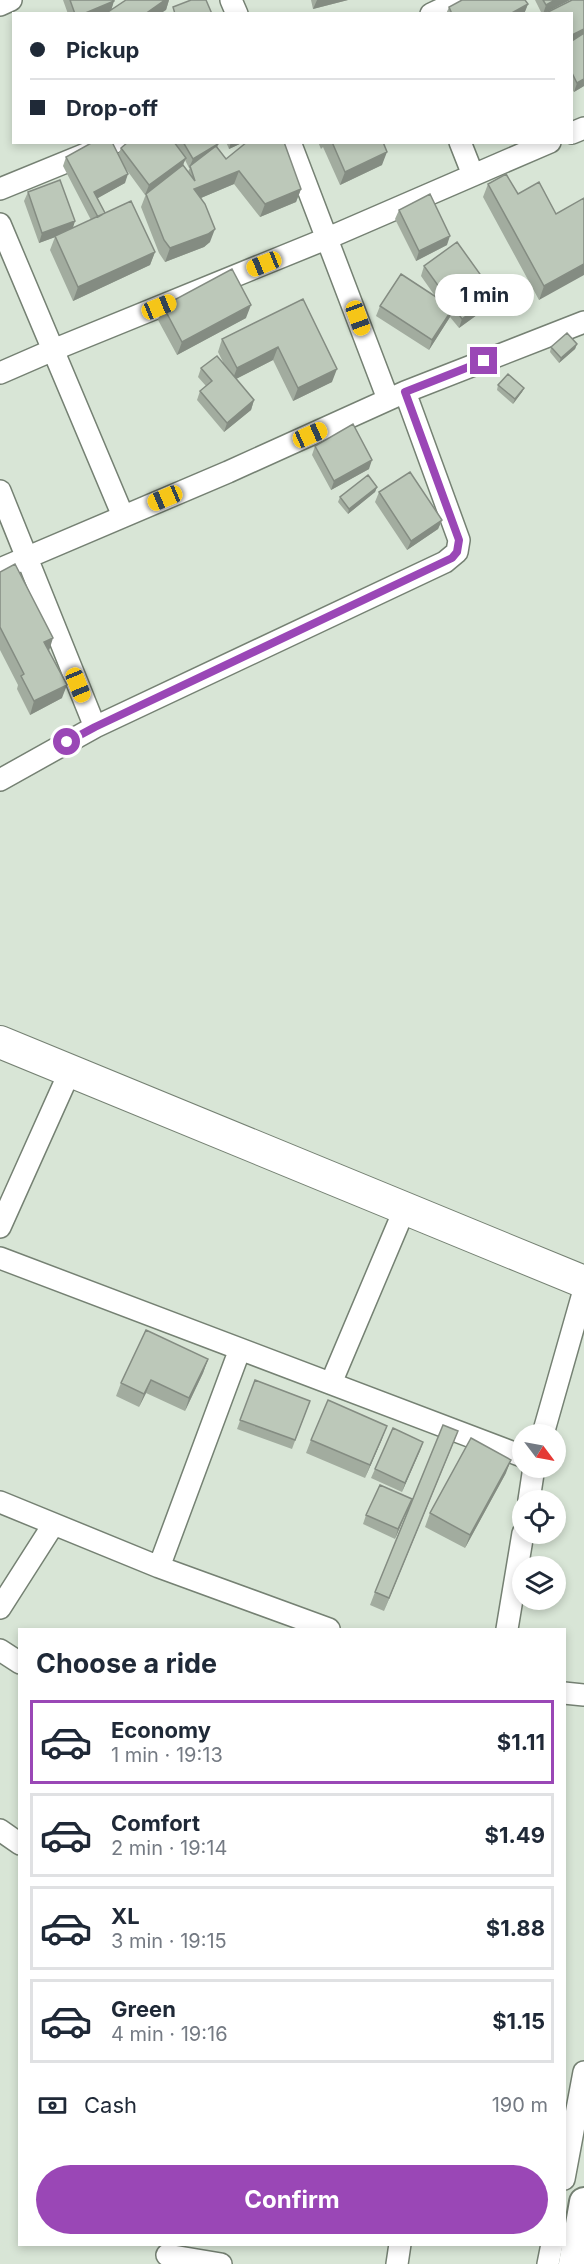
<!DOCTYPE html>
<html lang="en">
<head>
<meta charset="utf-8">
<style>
  body { margin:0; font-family:Inter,sans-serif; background:#f6f6f7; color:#1f2937; height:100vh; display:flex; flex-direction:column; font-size:22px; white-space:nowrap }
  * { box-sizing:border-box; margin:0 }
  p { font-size:20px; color:#747a83 }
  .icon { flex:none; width:33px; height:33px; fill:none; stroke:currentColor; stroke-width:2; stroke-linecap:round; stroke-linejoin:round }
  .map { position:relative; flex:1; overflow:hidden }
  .panel { position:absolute; left:18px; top:1628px; width:548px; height:618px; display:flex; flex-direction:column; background:#fff; border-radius:0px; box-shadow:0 3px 9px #0003 }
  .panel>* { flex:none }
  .top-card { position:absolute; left:12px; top:12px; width:561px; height:132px; border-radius:0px; box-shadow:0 3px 9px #0003; display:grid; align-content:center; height:132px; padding:0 18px; background:#fff }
  .needle { width:39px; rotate:122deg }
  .controls { position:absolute; left:512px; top:1424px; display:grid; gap:12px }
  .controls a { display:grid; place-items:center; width:54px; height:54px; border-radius:50%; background:#fff; box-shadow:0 3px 9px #0003; font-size:30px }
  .end { position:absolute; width:27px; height:27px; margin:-14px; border:8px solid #9a47b6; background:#fff; box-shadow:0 0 0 3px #fff }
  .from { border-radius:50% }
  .bubble { position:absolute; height:42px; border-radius:21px; background:#fff; box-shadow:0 3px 9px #0003; font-size:20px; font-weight:700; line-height:42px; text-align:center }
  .car { position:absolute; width:18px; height:36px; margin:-18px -9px; border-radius:8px; box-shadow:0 0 4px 2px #0007; background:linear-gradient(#f5c518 24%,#345 0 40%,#f5c518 0 76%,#345 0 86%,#f5c518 0) }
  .top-card b { display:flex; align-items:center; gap:21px; height:57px; font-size:22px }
  .top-card b+b { border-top:2px solid #e0e1e3 }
  .top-card i { width:15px; height:15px; background:#1f2937 }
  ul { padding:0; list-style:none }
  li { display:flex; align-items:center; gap:18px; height:84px; margin:0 12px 9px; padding:0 6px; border:3px solid #e0e1e3; border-radius:0px }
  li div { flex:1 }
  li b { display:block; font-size:22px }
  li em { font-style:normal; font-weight:700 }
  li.selected { border-color:#9a47b6 }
  li>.icon { width:54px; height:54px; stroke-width:1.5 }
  h2 { padding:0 18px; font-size:27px; line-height:72px }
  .pay { display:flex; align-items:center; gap:15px; height:66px; padding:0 18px; font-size:22px }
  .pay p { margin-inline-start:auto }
  .primary-button { display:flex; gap:12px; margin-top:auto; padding:12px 18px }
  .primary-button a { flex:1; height:69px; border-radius:36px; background:#9a47b6; color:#fff; font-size:24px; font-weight:700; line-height:69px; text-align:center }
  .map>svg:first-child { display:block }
</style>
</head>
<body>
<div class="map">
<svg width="584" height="2264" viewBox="0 0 584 2264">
  <rect width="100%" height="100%" fill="#d8e5d6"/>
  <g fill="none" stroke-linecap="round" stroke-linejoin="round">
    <defs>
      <path id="minor" d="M231 0 237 14
        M0 5 11 0
        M431 14 461 0
        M572 133 584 128
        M290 142 388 399
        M460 142 473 175
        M0 189 115 142
        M0 224 123 516
        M0 373 53 350 328 238 550 142
        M0 491 95 727
        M0 569 228 472 405 392 584 322
        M0 780 95 727 445 562 457 552 459 540 405 392
        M0 1227 70 1071
        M0 1258 522 1456
        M331 1383 405 1208
        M543 1434 584 1290
        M529 1500 534 1467
        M0 1502 159 1567 329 1629
        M159 1567 240 1349
        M0 1608 53 1525
        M507 1629 523 1533
        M0 1650 20 1663
        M564 1693 584 1695
        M0 1830 20 1844
        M564 2179 584 2072
        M167 2255 221 2264
        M397 2264 400 2244
        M548 2264 552 2244"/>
      <path id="secondary" d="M573 2264 584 2202"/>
      <path id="primary" d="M0 1042 584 1282"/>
    </defs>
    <use href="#minor" stroke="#758173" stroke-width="24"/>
    <use href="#secondary" stroke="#758173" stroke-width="32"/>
    <use href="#primary" stroke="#758173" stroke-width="34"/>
    <use href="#minor" stroke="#fff" stroke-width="21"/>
    <use href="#secondary" stroke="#fff" stroke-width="28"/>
    <use href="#primary" stroke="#fff" stroke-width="32"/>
  </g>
  <path fill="#a2ac9f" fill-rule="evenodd" d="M63 0H114L111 10 126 0H169L166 10 108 12 103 14H68Z
    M311 0H348L313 9Z
    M535 0H570L544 14H542Z
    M528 4 524 14H446L449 7Z
    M572 14 584 86 574 92 572 89Z
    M175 142H217L218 144 217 147 226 159 301 189 296 202 260 217 234 184 201 198 210 242 204 247 165 262 159 253 141 207 146 194 145 195 126 169 125 183 97 198 105 213 155 252 150 265 73 301 50 250 55 237 39 243 24 201 28 192 75 221 72 228 91 220 63 166 66 157 118 155 121 148ZM185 160 189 168 190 167 188 172 183 165Z
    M226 142H244L229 149Z
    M318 142H383L382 165 340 185 323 147 321 149Z
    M488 184 518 194 556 214 584 198 539 300 483 197Z
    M399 210 447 245 416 261 395 219Z
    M424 266 495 295 492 304 459 328 450 317 429 350 376 316 380 306 435 296 421 276Z
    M303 299 332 382 293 401 273 360 236 379 254 400 251 410 224 432 197 400 200 391 206 386 198 377 201 368 223 362 218 352 222 339Z
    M163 306 246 318 177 355 158 320Z
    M577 344 575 349 559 363 550 352 551 347Z
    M498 385 524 388 522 392 513 404 497 390Z
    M315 446 369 469 331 490 312 455Z
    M377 487 375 492 348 514 338 502 340 497Z
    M379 492 442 520 438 529 407 550 375 502Z
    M0 572 62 698 30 715 17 689 18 685 0 650Z
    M208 1360 203 1373 185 1411 146 1393 139 1407 116 1396 121 1383Z
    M255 1380 310 1401 292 1449 237 1429Z
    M458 1431 384 1611 370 1605 375 1592Z
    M382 1439 365 1478 306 1453 311 1440Z
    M423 1442 402 1492 371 1478 375 1469Z
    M506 1473 465 1548 425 1527 430 1513Z
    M412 1499 395 1539 363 1524 366 1515Z"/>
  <path fill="#848c82" d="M165 0H169L166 10 160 14H145Z
    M317 0H348L313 9Z
    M555 0H570L543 14 546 5Z
    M114 1 111 11 103 14H83Z
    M528 4 524 14H510Z
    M584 29V36L572 43V35Z
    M584 79V86L574 92 577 83Z
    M231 142H244L229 149Z
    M218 144 215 154 189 168 193 159Z
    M387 152 382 165 340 185 345 172Z
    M186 158 182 167 145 195 149 185Z
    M239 171 234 184 189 203 194 189Z
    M128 174 125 183 91 202 94 192Z
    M301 189 296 202 260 217 265 204Z
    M75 221 72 231 39 243 42 233Z
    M215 229 210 242 204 247 165 262 170 248Z
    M450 236 447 245 416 261 419 251Z
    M155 252 150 265 73 301 78 287Z
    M584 264V275L539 300 544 286Z
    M495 295 492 304 459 328 462 319Z
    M251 305 246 318 177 355 182 342Z
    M453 308 450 317 429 350 432 340Z
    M577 344 575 349 559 363 561 358Z
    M278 347 273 360 232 381 237 368Z
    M337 369 332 382 293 401 298 388Z
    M524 388 522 392 513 404 515 399Z
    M254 400 251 410 224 432 227 423Z
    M372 460 369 469 331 490 334 481Z
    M377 487 375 492 348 514 349 509Z
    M442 520 438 529 407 550 411 541Z
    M53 638 49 651 44 642Z
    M67 685 62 698 30 715 34 701Z
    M208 1359 203 1373 185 1411 189 1398Z
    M151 1380 146 1393 139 1407 144 1394Z
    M387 1426 382 1439 365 1478 370 1465Z
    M458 1431 453 1444 384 1611 389 1598Z
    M423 1442 420 1451 402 1492 405 1483Z
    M511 1460 506 1473 465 1548 470 1535Z
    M412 1499 408 1508 395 1539 398 1529Z"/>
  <path fill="#bcc8b9" stroke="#848c82" stroke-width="1.5" d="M70 0H114V1L83 14H75Z
    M126 0H165L145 14H105Z
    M191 0H206L212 14H175L173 7Z
    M462 0H525L528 4 510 14H452L449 7Z
    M543 0H555L546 5Z
    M572 0H584V29L572 35V14L546 13Z
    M584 33V79L577 83 572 73V41Z
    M93 142H112L128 174 94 192 105 213 98 217 66 157Z
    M128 142H174L186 158 149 185 121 148Z
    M183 142H217L218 144 193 159Z
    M247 142H284L301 189 265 204 239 171 194 189 205 204 215 229 208 234 170 248 164 240 146 194 183 165 195 181 190 166 216 146 226 159Z
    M332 142H383L387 152 345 172Z
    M506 174 518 194 539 182 556 214 584 198V264L544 286 488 184Z
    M60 180 75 221 42 233 28 192Z
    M430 194 450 236 419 251 399 210Z
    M131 201 155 252 78 287 55 236Z
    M457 242 495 295 462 319 424 266Z
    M232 269 251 305 182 342 163 306Z
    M401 274 453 308 432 340 380 306Z
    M303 299 337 369 298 388 278 347 237 368 222 339Z
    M567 333 577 344 561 358 551 347Z
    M217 356 254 400 227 423 200 391 212 381 201 368Z
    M508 374 524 388 515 399 498 385Z
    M353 424 372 460 334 481 315 446Z
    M410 472 442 520 411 541 379 492Z
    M368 475 377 487 349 509 340 497Z
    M15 564 53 638 44 642 67 685 34 701 21 676 24 674 0 627V572Z
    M146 1330 208 1359 189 1398 151 1380 144 1394 121 1383Z
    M255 1380 310 1401 295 1440 240 1420Z
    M328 1400 387 1426 370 1465 311 1440Z
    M443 1425 458 1431 389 1598 375 1592Z
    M393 1428 423 1442 405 1483 375 1469Z
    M471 1438 511 1460 470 1535 430 1513Z
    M380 1485 412 1499 398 1529 366 1515Z"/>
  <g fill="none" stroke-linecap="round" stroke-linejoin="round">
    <path stroke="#9a47b6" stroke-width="8" d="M67 742 95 727 452 558 457 552 459 540 405 392 484 361"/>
  </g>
</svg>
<div class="controls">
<a><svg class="needle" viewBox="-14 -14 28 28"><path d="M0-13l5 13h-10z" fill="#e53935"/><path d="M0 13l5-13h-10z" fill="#747a83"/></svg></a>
<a><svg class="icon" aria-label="locate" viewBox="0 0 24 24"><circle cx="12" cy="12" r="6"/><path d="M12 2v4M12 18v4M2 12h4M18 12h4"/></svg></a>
<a><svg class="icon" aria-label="layers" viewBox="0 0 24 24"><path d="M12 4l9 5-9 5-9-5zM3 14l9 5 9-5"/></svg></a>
</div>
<i class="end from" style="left:67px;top:742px"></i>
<i class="end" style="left:484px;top:361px"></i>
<div class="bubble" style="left:435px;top:274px;width:99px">1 min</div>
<i class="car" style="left:264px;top:264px;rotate:248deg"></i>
<i class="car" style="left:159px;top:307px;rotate:68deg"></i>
<i class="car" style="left:358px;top:318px;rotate:160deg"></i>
<i class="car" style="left:310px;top:435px;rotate:66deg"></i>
<i class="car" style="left:165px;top:498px;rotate:247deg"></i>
<i class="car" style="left:78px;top:685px;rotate:158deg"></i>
<div class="top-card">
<b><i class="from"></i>Pickup</b>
<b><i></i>Drop-off</b>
</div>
<section class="panel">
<h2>Choose a ride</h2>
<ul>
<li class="selected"><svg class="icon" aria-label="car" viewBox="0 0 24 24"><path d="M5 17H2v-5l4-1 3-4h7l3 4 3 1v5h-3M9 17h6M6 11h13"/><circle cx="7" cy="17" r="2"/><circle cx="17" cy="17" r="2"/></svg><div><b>Economy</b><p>1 min · 19:13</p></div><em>$1.11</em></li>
<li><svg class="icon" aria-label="car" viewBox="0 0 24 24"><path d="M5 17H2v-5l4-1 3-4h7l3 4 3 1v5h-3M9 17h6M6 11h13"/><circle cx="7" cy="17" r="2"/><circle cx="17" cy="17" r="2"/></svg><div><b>Comfort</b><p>2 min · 19:14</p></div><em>$1.49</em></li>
<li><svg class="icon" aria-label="car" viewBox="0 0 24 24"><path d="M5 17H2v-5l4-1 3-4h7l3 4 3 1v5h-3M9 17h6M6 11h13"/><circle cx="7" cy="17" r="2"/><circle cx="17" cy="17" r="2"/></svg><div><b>XL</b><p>3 min · 19:15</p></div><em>$1.88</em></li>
<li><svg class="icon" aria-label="car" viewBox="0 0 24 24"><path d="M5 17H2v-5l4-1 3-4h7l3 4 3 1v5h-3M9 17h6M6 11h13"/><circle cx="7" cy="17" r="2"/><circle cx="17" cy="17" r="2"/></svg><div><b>Green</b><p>4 min · 19:16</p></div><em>$1.15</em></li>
</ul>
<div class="pay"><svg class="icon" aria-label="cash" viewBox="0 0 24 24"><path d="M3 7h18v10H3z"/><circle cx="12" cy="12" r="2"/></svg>Cash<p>190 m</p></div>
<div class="primary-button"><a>Confirm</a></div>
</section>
</div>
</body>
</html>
